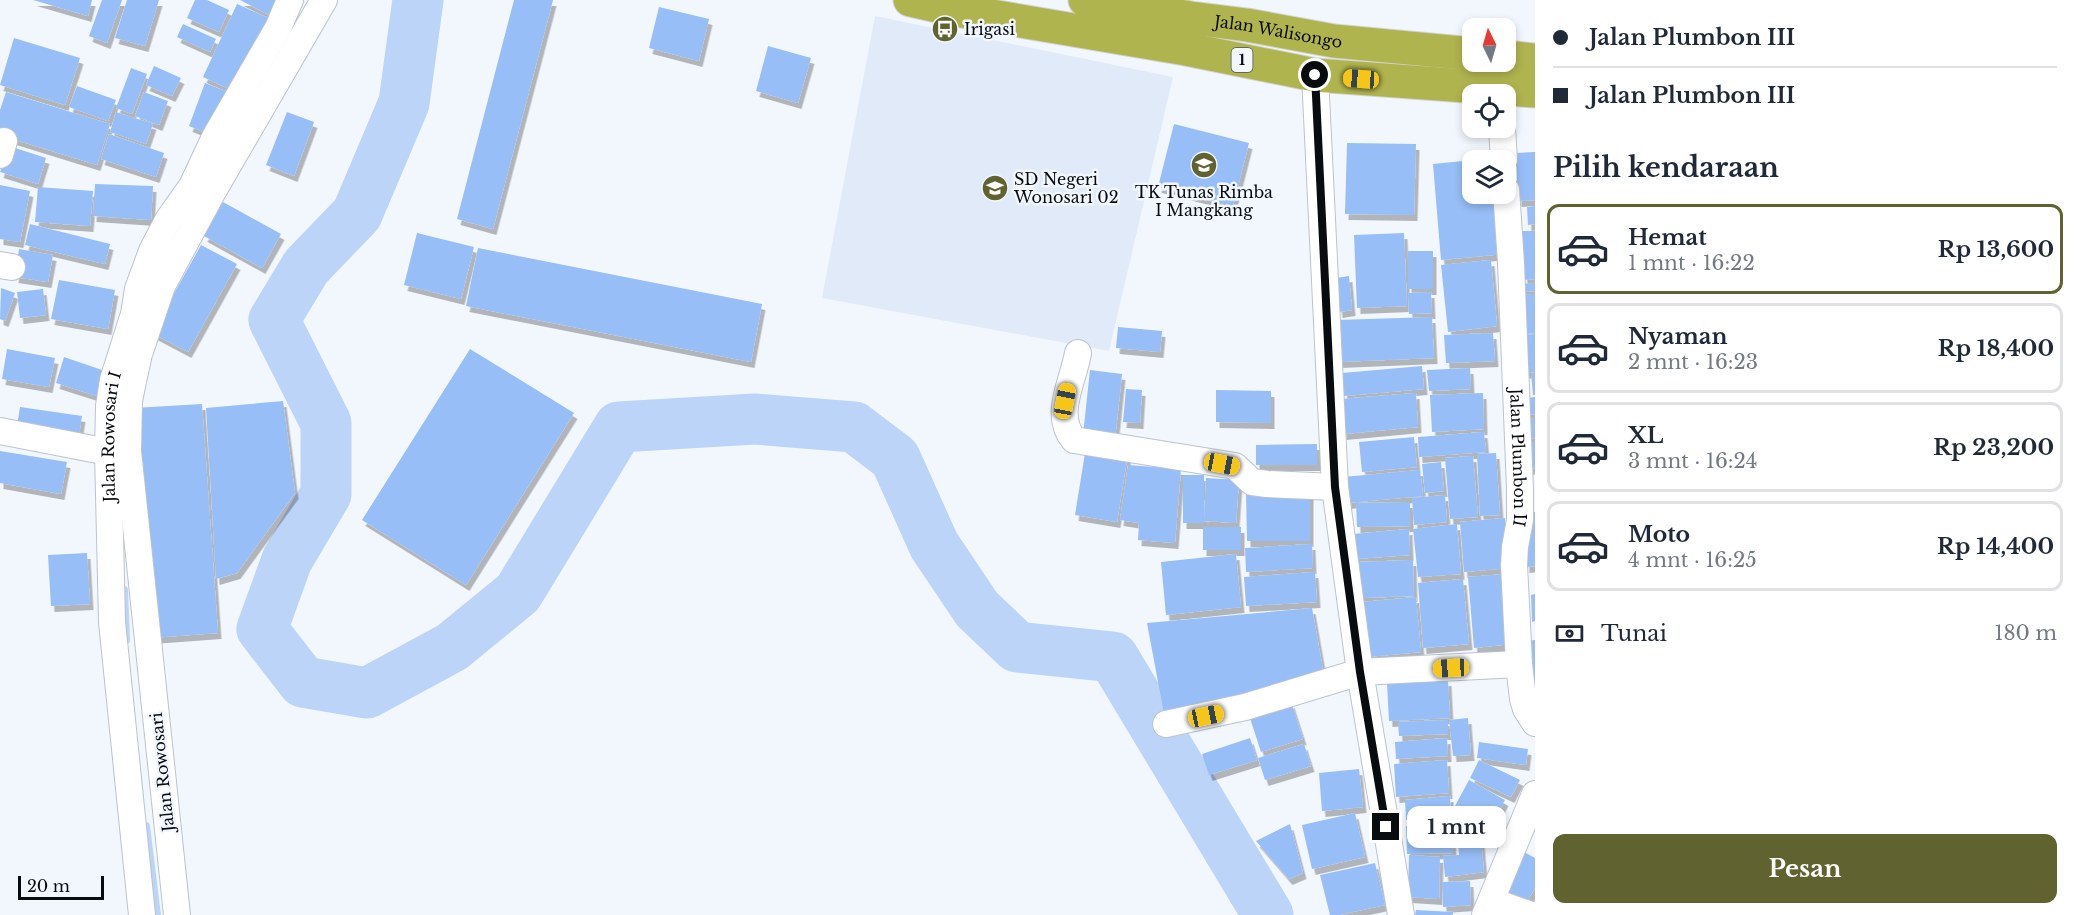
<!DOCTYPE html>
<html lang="id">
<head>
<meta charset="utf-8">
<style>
  body { margin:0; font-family:"Libre Baskerville",serif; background:#f6f6f7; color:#1f2937; height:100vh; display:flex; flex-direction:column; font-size:22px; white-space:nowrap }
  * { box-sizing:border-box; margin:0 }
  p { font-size:20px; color:#747a83 }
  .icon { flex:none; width:33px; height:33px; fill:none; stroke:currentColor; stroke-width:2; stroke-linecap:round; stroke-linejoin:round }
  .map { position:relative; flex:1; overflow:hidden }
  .side { display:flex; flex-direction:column; background:#fff; width:540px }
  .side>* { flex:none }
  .hud { display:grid; align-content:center; height:132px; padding:0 18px; background:#fff }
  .needle { width:39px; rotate:355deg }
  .tools { position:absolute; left:1462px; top:18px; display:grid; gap:12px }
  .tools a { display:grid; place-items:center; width:54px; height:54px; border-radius:12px; background:#fff; box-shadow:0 3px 9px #0003; font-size:30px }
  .scale { position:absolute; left:18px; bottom:15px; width:86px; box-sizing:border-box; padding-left:6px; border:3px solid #090c0f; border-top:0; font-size:16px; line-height:21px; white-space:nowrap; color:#090c0f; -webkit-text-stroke:4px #f2f7fe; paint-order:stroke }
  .end { position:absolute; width:27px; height:27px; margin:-14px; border:8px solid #090c0f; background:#fff; box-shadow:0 0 0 3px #fff }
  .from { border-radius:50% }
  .bubble { position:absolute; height:42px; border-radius:12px; background:#fff; box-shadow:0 3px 9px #0003; font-size:20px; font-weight:700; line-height:42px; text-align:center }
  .car { position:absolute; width:18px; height:36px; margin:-18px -9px; border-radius:8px; box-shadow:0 0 4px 2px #0007; background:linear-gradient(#f5c518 24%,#345 0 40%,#f5c518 0 76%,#345 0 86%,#f5c518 0) }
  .hud b { display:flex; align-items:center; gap:21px; height:57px; font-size:22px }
  .hud b+b { border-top:2px solid #e0e1e3 }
  .hud i { width:15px; height:15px; background:#1f2937 }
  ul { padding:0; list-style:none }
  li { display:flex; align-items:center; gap:18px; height:90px; margin:0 12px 9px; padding:0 6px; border:3px solid #e0e1e3; border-radius:12px }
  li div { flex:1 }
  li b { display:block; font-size:22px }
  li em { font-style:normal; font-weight:700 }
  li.current { border-color:#60622f }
  li>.icon { width:54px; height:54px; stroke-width:1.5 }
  h2 { padding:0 18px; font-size:27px; line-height:72px }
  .pay { display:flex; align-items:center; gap:15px; height:66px; padding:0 18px; font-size:22px }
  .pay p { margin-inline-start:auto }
  .cta { display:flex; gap:12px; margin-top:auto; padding:12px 18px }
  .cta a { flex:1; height:69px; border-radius:12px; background:#60622f; color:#fff; font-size:24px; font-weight:700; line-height:69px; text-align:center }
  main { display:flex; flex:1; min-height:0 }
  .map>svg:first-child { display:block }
</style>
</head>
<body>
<main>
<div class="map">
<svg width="1535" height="915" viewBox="0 0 1535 915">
  <defs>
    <filter id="shadow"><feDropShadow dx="3.5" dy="6" stdDeviation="0" flood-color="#0004"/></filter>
  </defs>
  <rect width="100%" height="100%" fill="#f2f7fe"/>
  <path fill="#e1eaf8" d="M875 16 1173 77 1109 351 822 298Z"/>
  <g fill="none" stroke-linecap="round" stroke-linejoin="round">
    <path stroke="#bcd4f7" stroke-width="8" d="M124 590 126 640
      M146 826 157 915"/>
    <path stroke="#bcd4f7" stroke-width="51" d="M418 0 404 103 357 214 306 267 274 320 326 423V494L287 560 262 629 303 682 367 693 452 647 518 593 619 427 755 419 854 427 895 458 934 545 977 609 1017 647 1113 657 1268 915"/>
  </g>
  <path fill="#97bef6" filter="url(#shadow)" d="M33 0H92L88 16Z
    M102 0H122L107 43 89 36Z
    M127 0H159L145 46 115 38Z
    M195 0H207L229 10 219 32 187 18Z
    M240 0H275L279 2 271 16Z
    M514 0H553L493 229 457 219Z
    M237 4 271 19 238 93 203 77Z
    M659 7 709 19 699 61 649 48Z
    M183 24 216 39 210 52 177 37Z
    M14 38 80 58 65 105 0 85Z
    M768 46 811 58 798 103 756 91Z
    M154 66 181 78 172 96 146 85Z
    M131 68 147 74 132 114 116 108Z
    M205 83 228 92 212 135 189 126Z
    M77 86 116 100 108 121 69 107Z
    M6 92 110 124 97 165 0 135V110Z
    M144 92 168 101 159 125 135 116Z
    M116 112 153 124 146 144 110 132Z
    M287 112 314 122 294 176 266 165Z
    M1174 124 1249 143 1233 206 1158 187Z
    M109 134 164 153 156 177 101 159Z
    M1347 143 1416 144 1414 215 1345 214Z
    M9 146 46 158 38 184 0 172Z
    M1535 152V200L1518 201 1516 153Z
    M1473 160V194H1498L1504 254 1441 260 1433 164Z
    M95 184 153 186 151 220 93 216Z
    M0 185 30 191 20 242 0 239Z
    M38 187 93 191 90 226 35 222Z
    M223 202 281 234 262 268 204 236Z
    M1535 206V224L1528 225 1527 207Z
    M30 224 110 244 105 264 25 245Z
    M1521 231H1535V279L1524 280Z
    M417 233 474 247 461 299 404 285Z
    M1404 233 1407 306 1357 308 1354 235Z
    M201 245 237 264 188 352 152 333Z
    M478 248 762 304 751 362 466 306Z
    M19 249 53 255 48 282 15 277Z
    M1408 251H1433V289H1408Z
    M1491 260 1497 326 1448 332 1441 265Z
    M1349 276 1352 310 1339 312 1336 278Z
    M59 280 115 290 108 329 51 319Z
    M1535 283V291L1519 292 1518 284Z
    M1 288 15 293 5 321 0 319Z
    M43 289 46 315 20 318 17 292Z
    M1431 292 1432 313 1409 314 1408 293Z
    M1535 294V333L1521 334 1518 295Z
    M1432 317 1434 358 1337 362 1336 320Z
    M1118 327 1162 331 1160 352 1116 348Z
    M1493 333 1495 361 1446 363 1444 335Z
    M1535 334V372L1521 373 1519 336Z
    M7 349 55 358 49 387 2 379Z
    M470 349 574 413 466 585 362 520Z
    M64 357 105 371 97 396 56 383Z
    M1422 366 1424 389 1344 396 1342 373Z
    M1470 368 1471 389 1429 391 1427 370Z
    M1090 370 1122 374 1115 439 1083 435Z
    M1531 373H1535V395H1533Z
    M1126 389 1142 390 1140 423 1123 422Z
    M1216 390 1271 391V423L1216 422Z
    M1416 393 1418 427 1343 434 1341 399Z
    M1483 393 1484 429 1432 432 1430 395Z
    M1535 397V414L1525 415V398Z
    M283 401 295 493 237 573 216 579 206 408Z
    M202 404 218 633 150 638 134 408Z
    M20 407 82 416 78 441 16 432Z
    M1535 418V438L1528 439 1526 419Z
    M1484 432 1486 452 1419 457 1418 437Z
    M1414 437 1417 467 1362 472 1359 442Z
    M1535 442V468L1528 469 1526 443Z
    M1317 444V465H1256V445Z
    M1086 447 1128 453 1117 522 1075 515Z
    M0 451 67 462 61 494 0 483Z
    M1496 453 1500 515 1480 516 1477 454Z
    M1473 456 1478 517 1450 519 1445 458Z
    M1441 462 1444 491 1425 493 1422 464Z
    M1128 465 1181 469 1175 543 1138 540 1139 523 1120 520Z
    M1420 470 1423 496 1346 503 1343 477Z
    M1183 475H1204V523H1183Z
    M1206 478 1239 480 1236 523 1204 521Z
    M1246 491H1310V541H1247Z
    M1445 495 1447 522 1414 525 1412 498Z
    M1410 502V526L1357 527 1356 503Z
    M1523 512H1535V566L1526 567Z
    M1505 518 1509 568 1464 572 1460 522Z
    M1457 524 1461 574 1418 577 1413 529Z
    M1203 527H1241V550H1203Z
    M1409 529 1410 555 1355 559 1353 534Z
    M1312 544 1313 568 1246 572 1245 548Z
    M87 553 90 604 51 606 48 555Z
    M1236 554 1241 607 1166 615 1161 562Z
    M1413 560 1414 596 1360 598 1359 562Z
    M1315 572 1317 602 1246 606 1244 577Z
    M1505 574 1511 644 1474 648 1468 577Z
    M1463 579 1469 644 1423 648 1418 583Z
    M1535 594V621L1532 622 1531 595Z
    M1416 597 1421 652 1367 657 1362 602Z
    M1312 608 1324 676 1164 714 1147 623Z
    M1535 640V709L1526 641Z
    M1448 680 1450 718 1389 721 1387 683Z
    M1291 702 1303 739 1261 752 1249 715Z
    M1468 718 1471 755 1453 756 1449 720Z
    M1448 720V734L1399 736 1398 722Z
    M1250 738 1257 760 1209 775 1202 754Z
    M1447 738 1448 756 1396 759 1395 742Z
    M1479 742 1528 749 1526 765 1477 758Z
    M1304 744 1311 766 1265 780 1258 758Z
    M1447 760 1449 793 1396 797 1394 764Z
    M1479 760 1520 780 1511 797 1470 778Z
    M1359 769 1363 807 1322 811 1319 773Z
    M1469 780 1505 800 1492 825 1455 806Z
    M1450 796 1451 816 1406 820 1405 800Z
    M1355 813 1365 857 1312 869 1302 825Z
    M1479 818 1484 872 1445 877 1443 856 1459 855 1456 820Z
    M1290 824 1303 873 1289 879 1256 841Z
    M1452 824 1453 853 1407 854 1406 826Z
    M1524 852 1535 858V888L1523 908 1499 894Z
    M1409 855 1440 857 1439 899 1408 897Z
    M1375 863 1385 905 1339 915H1330L1320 875Z
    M1470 881 1471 905 1443 907 1442 882Z
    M1416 910 1453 912V915H1415Z"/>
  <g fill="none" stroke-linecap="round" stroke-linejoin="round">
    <defs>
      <g id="street">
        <path d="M1315 75 1335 487 1360 672 1401 915"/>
        <path d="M1502 128 1504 160"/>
        <path d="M0 155 4 141"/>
        <path id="s1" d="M1506 190 1511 263 1520 489V520L1515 547 1514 565 1519 664 1523 699 1526 709 1535 723"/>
        <path d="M0 265 12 267"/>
        <path d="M1078 353C1073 382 1053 415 1074 440L1235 466 1252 482 1267 484 1335 487"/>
        <path d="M0 431 108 452"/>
        <path d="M1166 724 1245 707 1360 672 1519 664"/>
        <path d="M1492 901 1531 915"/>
        <path id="s2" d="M142 915 112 622 108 452 109 406 113 380 134 314 138 289 152 251 168 220 192 186 215 137 278 28 290 0"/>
        <path d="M177 915 128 451 129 401 133 381 139 354 162 286 212 193 324 0"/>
        <path d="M1485 915 1535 794"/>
      </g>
      <g id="highway">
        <path d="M910 0 950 9 1186 49 1315 75 1535 91"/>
        <path id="s3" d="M1085 0 1191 18 1247 25 1334 41 1473 54"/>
        <path d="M1506 57 1535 60"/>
      </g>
    </defs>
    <use href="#street" stroke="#bbc3ce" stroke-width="28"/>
    <use href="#highway" stroke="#d3d3d4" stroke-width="35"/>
    <use href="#street" stroke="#fff" stroke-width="26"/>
    <use href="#highway" stroke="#b0b44e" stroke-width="33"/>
  </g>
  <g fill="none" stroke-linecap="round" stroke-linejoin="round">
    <path stroke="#090c0f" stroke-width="8" d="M1315 75 1335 487 1360 672 1386 827"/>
  </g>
  <defs>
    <symbol id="bus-disc" viewBox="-11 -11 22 22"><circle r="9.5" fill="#60622f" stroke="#f2f7fe"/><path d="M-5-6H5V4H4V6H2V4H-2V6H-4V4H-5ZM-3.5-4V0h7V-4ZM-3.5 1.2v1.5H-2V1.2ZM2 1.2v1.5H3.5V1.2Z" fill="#fff"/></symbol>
    <symbol id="school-disc" viewBox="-11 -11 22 22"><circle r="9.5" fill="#60622f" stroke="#f2f7fe"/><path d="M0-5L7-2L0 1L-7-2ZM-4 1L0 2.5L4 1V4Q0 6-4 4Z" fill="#fff"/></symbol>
  </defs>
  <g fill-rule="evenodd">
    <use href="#bus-disc" x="930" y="14" width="30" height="30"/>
    <use href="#school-disc" x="1189" y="150" width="30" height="30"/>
    <use href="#school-disc" x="980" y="173" width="30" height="30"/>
  </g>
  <g text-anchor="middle" stroke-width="5" stroke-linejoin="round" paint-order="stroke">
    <rect fill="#f2f7fe" stroke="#4f5257" stroke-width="1.5" x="1231.5" y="48" width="21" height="24" rx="4.5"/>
    <g font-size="15" font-weight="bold" fill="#090c0f">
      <text x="1242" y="65">1</text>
    </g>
    <g font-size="16" fill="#090c0f" stroke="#f2f7fe" text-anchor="start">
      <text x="964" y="35">Irigasi</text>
      <text x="1014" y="185">SD Negeri<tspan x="1014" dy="18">Wonosari 02</tspan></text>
      <text x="1204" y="198" text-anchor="middle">TK Tunas Rimba<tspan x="1204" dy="18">I Mangkang</tspan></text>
    </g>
    <g font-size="16" fill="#090c0f" stroke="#f2f7fe">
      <text dy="6" stroke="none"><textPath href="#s3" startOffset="196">Jalan Walisongo</textPath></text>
      <text dy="6" stroke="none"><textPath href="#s2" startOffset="480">Jalan Rowosari I</textPath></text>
      <text dy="6" stroke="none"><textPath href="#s1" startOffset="268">Jalan Plumbon II</textPath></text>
      <text transform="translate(162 772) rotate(-96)" y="6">Jalan Rowosari</text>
    </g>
  </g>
</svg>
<div class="tools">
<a><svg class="needle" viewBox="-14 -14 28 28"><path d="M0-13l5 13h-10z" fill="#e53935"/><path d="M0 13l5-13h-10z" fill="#747a83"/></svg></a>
<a><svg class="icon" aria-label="locate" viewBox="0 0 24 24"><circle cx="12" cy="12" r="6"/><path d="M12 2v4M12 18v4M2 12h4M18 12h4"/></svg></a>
<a><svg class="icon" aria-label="layers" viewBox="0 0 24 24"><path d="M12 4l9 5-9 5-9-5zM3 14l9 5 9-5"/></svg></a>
</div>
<div class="scale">20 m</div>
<i class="end from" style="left:1315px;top:75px"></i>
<i class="end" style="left:1386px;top:827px"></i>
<div class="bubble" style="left:1407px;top:806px;width:99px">1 mnt</div>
<i class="car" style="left:1361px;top:79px;rotate:274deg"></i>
<i class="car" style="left:1065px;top:401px;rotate:11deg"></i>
<i class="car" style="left:1222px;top:464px;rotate:101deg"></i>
<i class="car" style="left:1451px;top:668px;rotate:267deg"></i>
<i class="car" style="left:1206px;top:716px;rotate:78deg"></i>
</div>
<section class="side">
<div class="hud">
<b><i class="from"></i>Jalan Plumbon III</b>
<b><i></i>Jalan Plumbon III</b>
</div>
<h2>Pilih kendaraan</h2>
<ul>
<li class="current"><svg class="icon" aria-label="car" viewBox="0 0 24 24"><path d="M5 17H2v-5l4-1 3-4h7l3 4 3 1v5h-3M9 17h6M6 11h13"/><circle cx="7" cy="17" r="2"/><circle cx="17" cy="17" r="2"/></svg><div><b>Hemat</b><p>1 mnt · 16:22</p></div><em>Rp 13,600</em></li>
<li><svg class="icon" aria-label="car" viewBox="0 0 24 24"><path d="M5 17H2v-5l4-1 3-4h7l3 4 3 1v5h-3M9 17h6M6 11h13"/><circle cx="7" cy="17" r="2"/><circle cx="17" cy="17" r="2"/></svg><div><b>Nyaman</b><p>2 mnt · 16:23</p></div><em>Rp 18,400</em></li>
<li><svg class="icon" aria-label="car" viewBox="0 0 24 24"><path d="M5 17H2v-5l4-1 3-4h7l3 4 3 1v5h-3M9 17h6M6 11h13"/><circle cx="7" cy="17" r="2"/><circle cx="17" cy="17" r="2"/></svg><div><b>XL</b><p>3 mnt · 16:24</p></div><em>Rp 23,200</em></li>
<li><svg class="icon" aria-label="car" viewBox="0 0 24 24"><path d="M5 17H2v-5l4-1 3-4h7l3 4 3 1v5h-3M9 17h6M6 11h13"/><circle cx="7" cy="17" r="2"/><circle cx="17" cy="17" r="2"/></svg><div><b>Moto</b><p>4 mnt · 16:25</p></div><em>Rp 14,400</em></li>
</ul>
<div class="pay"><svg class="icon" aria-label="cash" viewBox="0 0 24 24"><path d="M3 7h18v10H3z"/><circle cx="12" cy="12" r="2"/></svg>Tunai<p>180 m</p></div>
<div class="cta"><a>Pesan</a></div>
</section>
</main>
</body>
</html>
